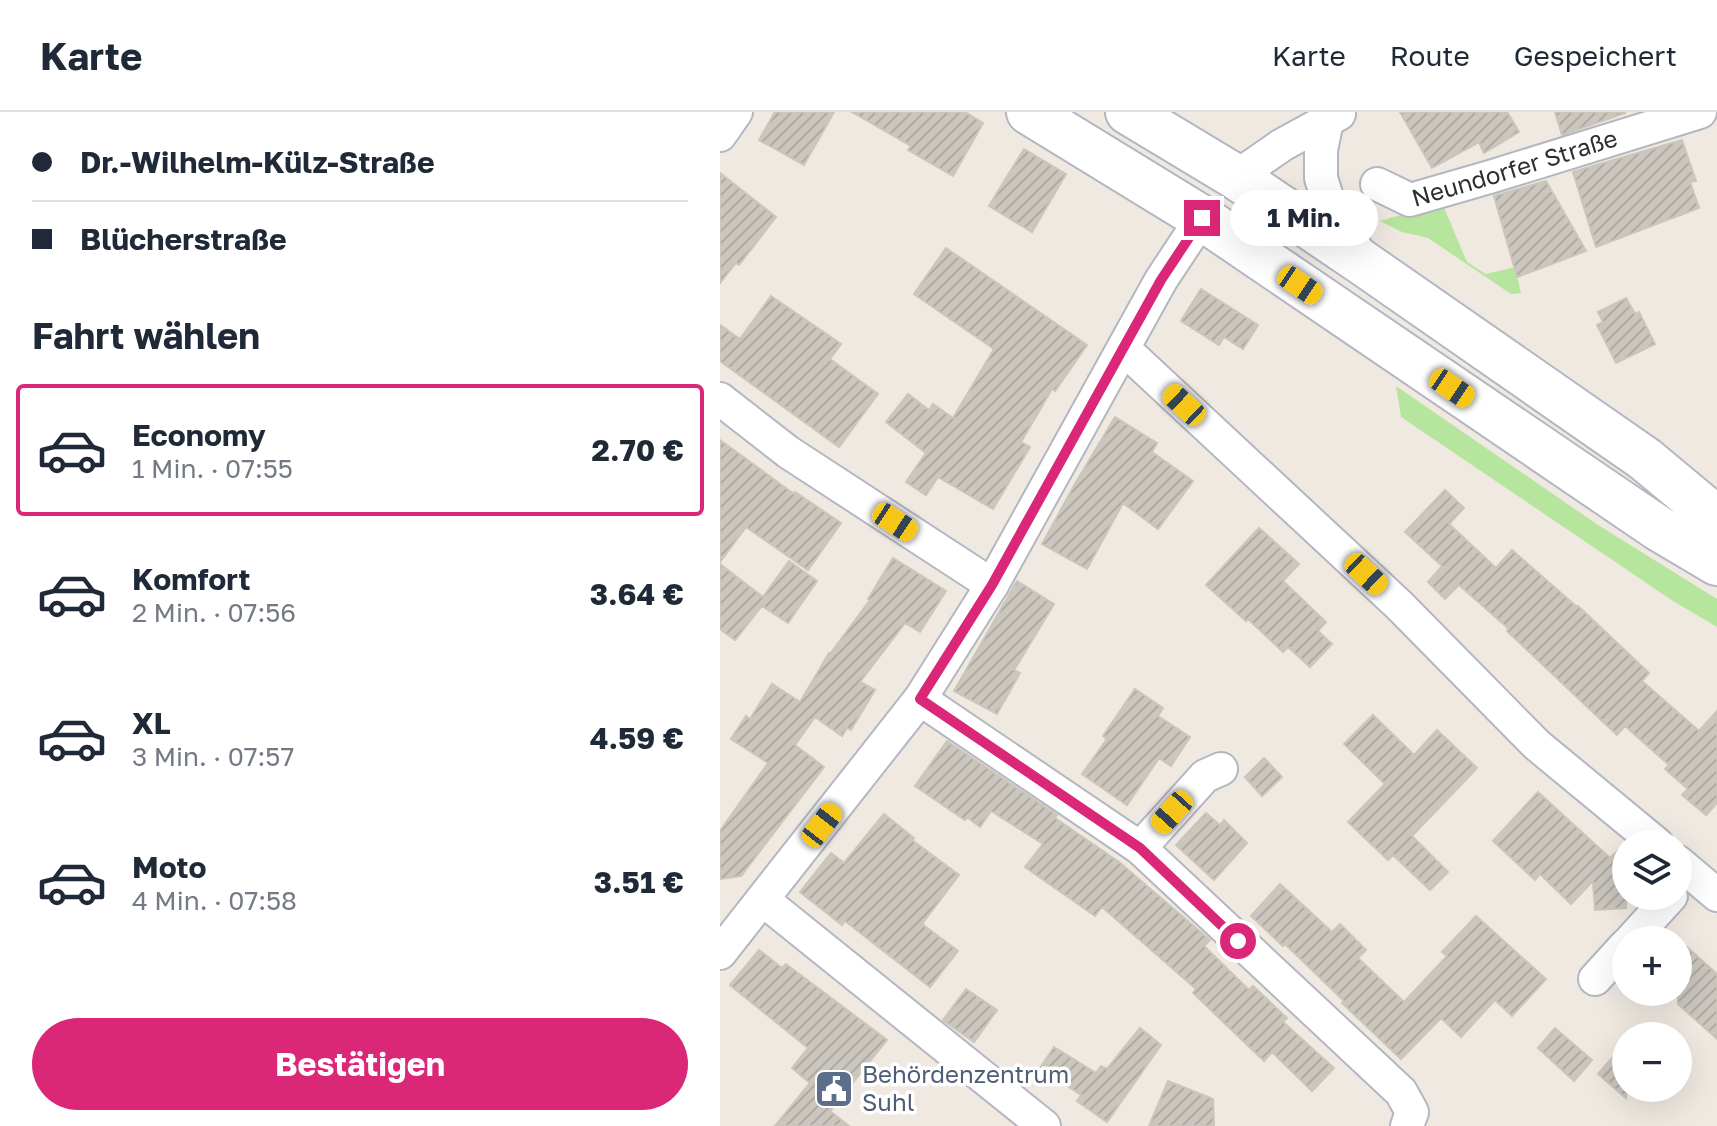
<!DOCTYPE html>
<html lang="de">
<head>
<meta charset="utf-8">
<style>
  body { margin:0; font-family:"Golos Text",sans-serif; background:#f6f6f7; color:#1f2937; height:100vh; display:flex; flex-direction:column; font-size:30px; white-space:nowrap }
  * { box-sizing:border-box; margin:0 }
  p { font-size:26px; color:#747a83 }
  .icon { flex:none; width:44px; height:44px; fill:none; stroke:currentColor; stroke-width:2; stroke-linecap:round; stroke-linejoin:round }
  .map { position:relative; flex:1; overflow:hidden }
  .panel { display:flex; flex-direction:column; background:#fff; width:720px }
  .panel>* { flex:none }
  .guide { display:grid; align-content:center; height:176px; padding:0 32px; background:#fff }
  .fabs { position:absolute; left:892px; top:718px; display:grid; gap:16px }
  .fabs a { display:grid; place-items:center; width:80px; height:80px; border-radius:50%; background:#fff; box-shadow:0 8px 32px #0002; font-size:40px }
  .end { position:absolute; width:36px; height:36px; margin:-18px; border:10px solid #db2777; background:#fff; box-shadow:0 0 0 4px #fff }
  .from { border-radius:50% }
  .bubble { position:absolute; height:56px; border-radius:28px; background:#fff; box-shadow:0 8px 32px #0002; font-size:26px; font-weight:700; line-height:56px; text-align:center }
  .car { position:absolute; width:24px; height:48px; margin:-24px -12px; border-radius:10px; box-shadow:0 0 6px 2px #0007; background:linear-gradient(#f5c518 24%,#345 0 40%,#f5c518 0 76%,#345 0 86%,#f5c518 0) }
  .guide b { display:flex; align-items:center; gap:28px; height:76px; font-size:30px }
  .guide b+b { border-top:2px solid #e0e1e3 }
  .guide i { width:20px; height:20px; background:#1f2937 }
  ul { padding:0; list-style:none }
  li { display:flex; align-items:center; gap:24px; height:132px; margin:0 16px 12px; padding:0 16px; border:4px solid transparent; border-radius:8px }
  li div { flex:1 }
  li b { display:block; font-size:30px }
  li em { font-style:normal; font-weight:700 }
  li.current { border-color:#db2777 }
  li>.icon { width:72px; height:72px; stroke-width:1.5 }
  h2 { padding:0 32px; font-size:36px; line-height:96px }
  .action { display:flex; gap:16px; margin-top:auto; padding:16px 32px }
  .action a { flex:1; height:92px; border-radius:48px; background:#db2777; color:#fff; font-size:32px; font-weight:700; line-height:92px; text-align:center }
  header { display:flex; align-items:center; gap:48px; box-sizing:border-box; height:112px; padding:0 40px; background:#fff; border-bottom:2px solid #e0e1e3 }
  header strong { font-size:38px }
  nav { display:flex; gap:44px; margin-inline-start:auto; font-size:28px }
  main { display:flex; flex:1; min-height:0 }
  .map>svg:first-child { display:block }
</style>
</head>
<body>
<header>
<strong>Karte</strong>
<nav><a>Karte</a><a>Route</a><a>Gespeichert</a></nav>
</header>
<main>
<section class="panel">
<div class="guide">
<b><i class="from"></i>Dr.-Wilhelm-Külz-Straße</b>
<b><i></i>Blücherstraße</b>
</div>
<h2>Fahrt wählen</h2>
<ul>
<li class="current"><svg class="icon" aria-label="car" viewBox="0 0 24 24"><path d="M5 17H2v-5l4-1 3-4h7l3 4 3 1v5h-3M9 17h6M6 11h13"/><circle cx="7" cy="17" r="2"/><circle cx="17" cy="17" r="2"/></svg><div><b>Economy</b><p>1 Min. · 07:55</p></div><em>2.70 €</em></li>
<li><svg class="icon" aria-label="car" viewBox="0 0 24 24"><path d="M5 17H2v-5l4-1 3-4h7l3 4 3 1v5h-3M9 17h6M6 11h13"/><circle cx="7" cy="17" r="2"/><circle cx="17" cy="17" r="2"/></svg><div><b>Komfort</b><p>2 Min. · 07:56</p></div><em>3.64 €</em></li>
<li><svg class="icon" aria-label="car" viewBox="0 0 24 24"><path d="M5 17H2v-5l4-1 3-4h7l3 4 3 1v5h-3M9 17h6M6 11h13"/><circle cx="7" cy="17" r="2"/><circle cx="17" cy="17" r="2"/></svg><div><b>XL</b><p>3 Min. · 07:57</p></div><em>4.59 €</em></li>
<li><svg class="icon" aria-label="car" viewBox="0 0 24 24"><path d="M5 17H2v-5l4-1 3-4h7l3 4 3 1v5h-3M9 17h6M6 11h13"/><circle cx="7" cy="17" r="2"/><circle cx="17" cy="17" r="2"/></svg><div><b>Moto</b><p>4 Min. · 07:58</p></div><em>3.51 €</em></li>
</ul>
<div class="action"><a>Bestätigen</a></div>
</section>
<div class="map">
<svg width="997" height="1014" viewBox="0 0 997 1014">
  <defs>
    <pattern id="building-hatch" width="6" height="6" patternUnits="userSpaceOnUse" patternTransform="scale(2)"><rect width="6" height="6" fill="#cbc7bf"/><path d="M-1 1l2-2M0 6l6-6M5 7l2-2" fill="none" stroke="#afaba4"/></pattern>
  </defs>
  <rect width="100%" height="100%" fill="#efe9e1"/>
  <path fill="#b6e59e" d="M722 91 747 150 766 162 795 155 801 181 791 182 708 126 682 120 660 109Z
    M676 274 878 413 997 487V515L953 489 681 305Z"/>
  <path fill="url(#building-hatch)" stroke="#cbc5ba" stroke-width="2" d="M55 0H114L84 53 39 28Z
    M132 0H245L263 11 233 64 188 38 191 34Z
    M680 0H787L799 20 764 41 759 30 712 56Z
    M835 0H904L905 1 842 23Z
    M962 28 976 69 970 70 979 96 876 135 853 60Z
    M304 37 346 62 312 120 269 94Z
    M0 61 56 105 19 153 16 151 0 171Z
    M826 69 866 139 797 165 774 84Z
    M226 136 367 233 335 279 332 277 301 330 310 335 273 397 218 365 206 383 186 370 206 341 166 310 188 282 209 298 213 292 233 306 274 237 194 182Z
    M481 177 538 213 523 237 504 225 499 233 461 209Z
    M51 184 121 232 110 247 158 282 119 335 0 249V213L20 227Z
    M906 186 915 202 919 200 935 232 896 251 877 213 883 210 878 200Z
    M395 305 437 331 432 340 473 369 438 417 403 391 367 457 322 432 355 372Z
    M0 328 74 382 75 380 121 411 88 458 26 415 0 450Z
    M725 378 744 396 729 412 776 456 792 438 857 495 858 494 929 561 922 569 979 619 997 599V691L986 703 962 683 968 677 945 657 949 653 905 614 897 623 787 519 789 517 739 473 725 487 708 470 722 454 685 420Z
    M539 416 579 452 563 469 606 510 598 519 612 532 590 555 568 535 563 540 528 507 526 509 486 473Z
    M173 446 226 479 200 520 185 511 140 570 155 578 131 618 127 616 122 624 95 605 75 633 104 655 21 764 0 767V719L48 651 11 627 26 604 30 607 52 572 80 590 109 541 110 542 150 488 148 487Z
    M69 449 97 469 68 511 42 494 15 528 0 517V452L43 485Z
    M297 469 334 492 294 558 300 561 277 602 234 579Z
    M415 577 443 596 438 604 470 625 451 654 439 646 407 693 362 662 387 627 383 624Z
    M653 603 694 643 717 618 757 656 692 724 728 760 710 778 673 743 668 748 628 710 665 672 624 632Z
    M227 629 337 703 335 706 399 750 490 828 484 834 529 878 533 874 567 906 563 910 614 956 592 979 552 940 544 949 473 881 476 877 382 795 375 804 305 755 323 732 271 699 260 715 247 705 245 708 195 674Z
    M544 646 562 665 542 684 525 665Z
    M818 680 890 746 906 731V796L875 798 873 769 851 792 820 762 815 768 773 729Z
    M486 701 500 713 504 708 527 731 494 768 456 733Z
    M164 702 194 726 192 728 239 763 202 812 238 839 210 875 125 809 122 813 80 780 111 741 124 751Z
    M560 772 612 820 620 812 646 838 638 846 684 890 727 844 722 840 756 804 826 867 792 904 775 888 741 925 721 906 681 947 622 891 624 889 565 832 563 834 531 804Z
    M958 827 997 862V927L958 892Z
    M39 838 62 856 66 852 167 928 110 999 129 1014H55L90 971 72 956 88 936 10 873Z
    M246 877 277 898 254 930 223 908Z
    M420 916 441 933 387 1010 357 989 361 983 320 956 334 935 376 961 381 954 387 957Z
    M835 916 872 948 854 969 818 936Z
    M906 930V986L878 962Z
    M448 969 493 987 494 1014H429Z"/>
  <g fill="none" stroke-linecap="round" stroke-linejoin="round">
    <defs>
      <g id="street">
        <path d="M607 9 601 38V66L612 101 629 121 639 143"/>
        <path d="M0 23 16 0"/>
        <path d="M516 65 562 33 619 2"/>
        <path id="s1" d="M657 72 690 88 773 64 980 0"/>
        <path d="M404 237 679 493 817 633 937 732"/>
        <path d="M0 287 68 340 272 473"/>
        <path d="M200 587 420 736 681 980 692 1000 687 1014"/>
        <path d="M420 736 485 664 501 657"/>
        <path d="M958 750 997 783"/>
        <path d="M43 788 324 1014"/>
        <path d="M911 828 951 784"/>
        <path d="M0 841 200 587 272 473 441 168 482 106"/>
        <path d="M875 867 906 833"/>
      </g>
      <path id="secondary" d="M309 0 482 106 938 416 997 451
        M408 0 516 65 643 151 925 347 997 407"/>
    </defs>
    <use href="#street" stroke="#b4b7c1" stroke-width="36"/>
    <use href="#secondary" stroke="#b4b7c1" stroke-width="48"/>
    <use href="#street" stroke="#fff" stroke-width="32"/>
    <use href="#secondary" stroke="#fff" stroke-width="44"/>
  </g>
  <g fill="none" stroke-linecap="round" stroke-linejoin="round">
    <path stroke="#db2777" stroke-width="10" d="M482 106 441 168 272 473 200 587 420 736 518 829"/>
  </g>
  <defs>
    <symbol id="civic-square" viewBox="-11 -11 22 22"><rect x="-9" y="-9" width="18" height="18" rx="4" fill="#5c6f8a" stroke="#fff"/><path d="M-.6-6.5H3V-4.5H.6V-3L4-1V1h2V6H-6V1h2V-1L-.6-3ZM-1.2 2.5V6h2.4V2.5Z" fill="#fff"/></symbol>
  </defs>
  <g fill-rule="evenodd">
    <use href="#civic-square" x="92" y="955" width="44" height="44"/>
  </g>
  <g text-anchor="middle" stroke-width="7" stroke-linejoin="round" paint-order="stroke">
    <g font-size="24" fill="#2e2e2e" stroke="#fff">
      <text dy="8" stroke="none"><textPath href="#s1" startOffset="146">Neundorfer Straße</textPath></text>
    </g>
    <g font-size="24" fill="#4e5e75" stroke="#fff" text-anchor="start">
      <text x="142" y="971">Behördenzentrum<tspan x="142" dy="28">Suhl</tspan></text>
    </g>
  </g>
</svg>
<div class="fabs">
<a><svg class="icon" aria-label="layers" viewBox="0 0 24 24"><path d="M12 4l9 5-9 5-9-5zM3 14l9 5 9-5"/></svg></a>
<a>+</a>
<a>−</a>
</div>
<i class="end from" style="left:518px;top:829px"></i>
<i class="end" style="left:482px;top:106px"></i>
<div class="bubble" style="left:510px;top:78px;width:148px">1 Min.</div>
<i class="car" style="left:580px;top:173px;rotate:124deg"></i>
<i class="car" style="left:732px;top:276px;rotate:124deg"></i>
<i class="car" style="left:464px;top:293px;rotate:313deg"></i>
<i class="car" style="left:175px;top:410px;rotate:123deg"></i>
<i class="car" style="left:646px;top:462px;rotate:133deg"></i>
<i class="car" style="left:452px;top:700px;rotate:222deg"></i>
<i class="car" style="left:102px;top:713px;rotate:38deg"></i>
</div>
</main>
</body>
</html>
